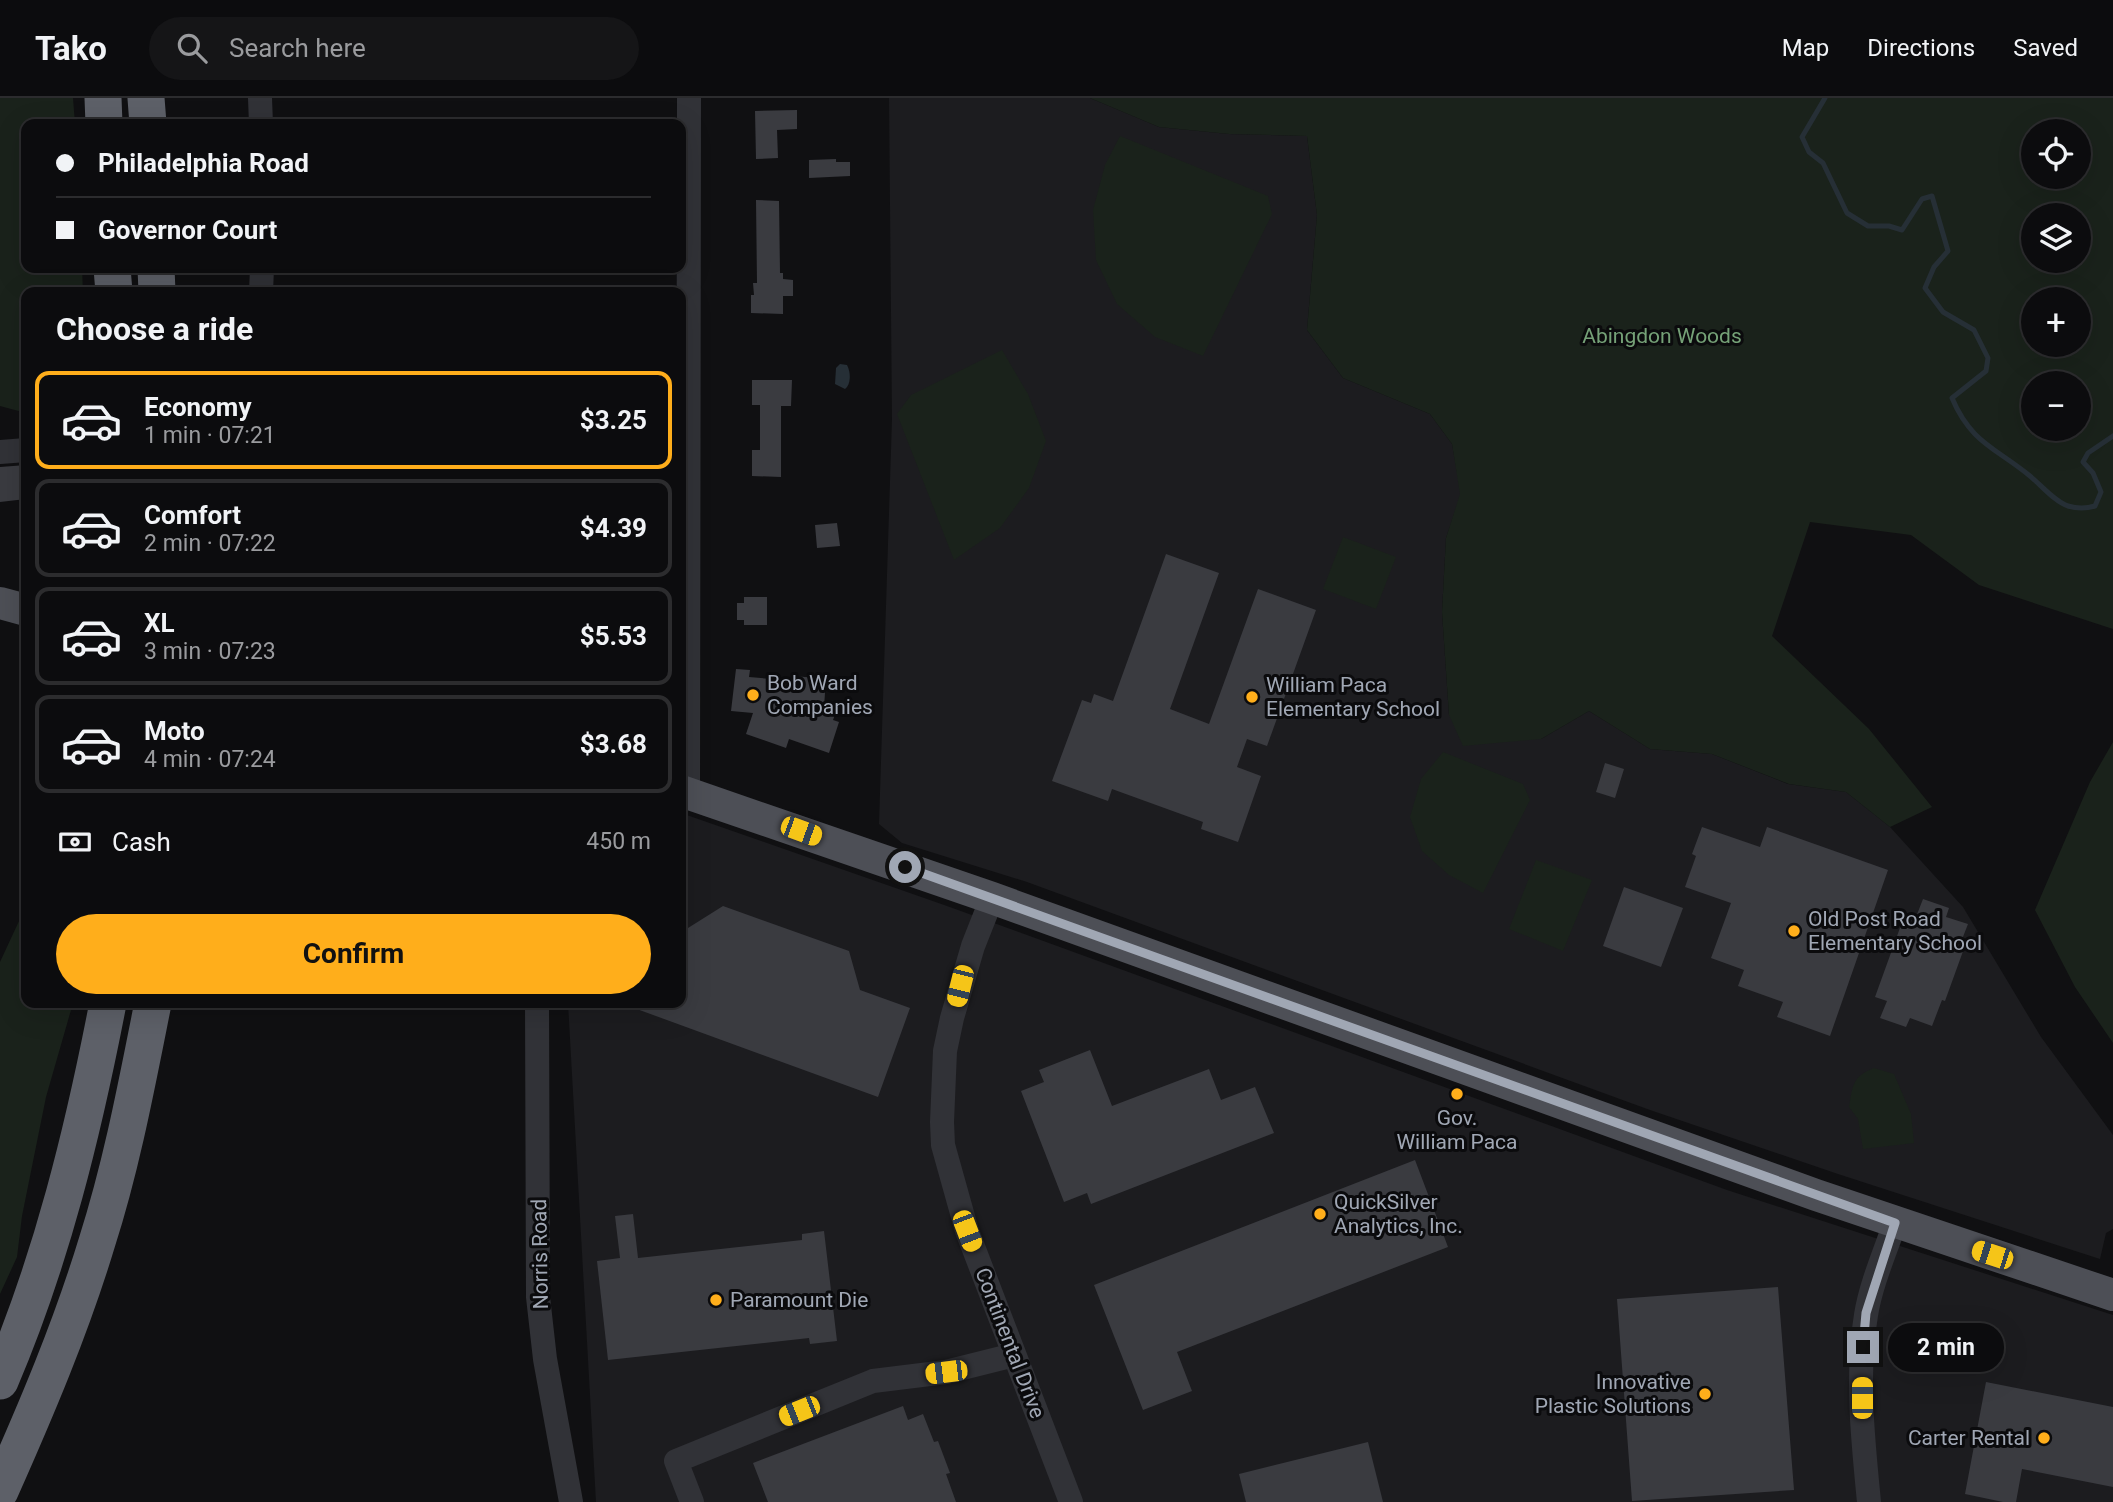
<!DOCTYPE html>
<html lang="en">
<head>
<meta charset="utf-8">
<style>
  body { margin:0; font-family:Roboto,sans-serif; background:#151517; color:#f1f3f6; height:100vh; display:flex; flex-direction:column; font-size:26px; white-space:nowrap }
  * { box-sizing:border-box; margin:0 }
  p { font-size:23px; color:#9a9b9e }
  .icon { flex:none; width:38px; height:38px; fill:none; stroke:currentColor; stroke-width:2; stroke-linecap:round; stroke-linejoin:round }
  .map { position:relative; flex:1; overflow:hidden }
  .panel { position:absolute; left:21px; top:189px; width:665px; height:721px; display:flex; flex-direction:column; background:#0c0c0e; border-radius:14px; box-shadow:0 7px 28px #0002,0 0 0 2px #2c2c2e }
  .panel>* { flex:none }
  .guide { position:absolute; left:21px; top:21px; width:665px; height:154px; border-radius:14px; box-shadow:0 7px 28px #0002,0 0 0 2px #2c2c2e; display:grid; align-content:center; height:154px; padding:0 35px; background:#0c0c0e }
  .controls { position:absolute; left:2021px; top:21px; display:grid; gap:14px }
  .controls a { display:grid; place-items:center; width:70px; height:70px; border-radius:50%; background:#0c0c0e; box-shadow:0 7px 28px #0002,0 0 0 2px #2c2c2e; font-size:35px }
  .end { position:absolute; width:32px; height:32px; margin:-16px; border:9px solid #a0a7b4; background:#111; box-shadow:0 0 0 4px #111 }
  .from { border-radius:50% }
  .bubble { position:absolute; height:49px; border-radius:24px; background:#0c0c0e; box-shadow:0 7px 28px #0002,0 0 0 2px #2c2c2e; font-size:23px; font-weight:700; line-height:49px; text-align:center }
  .car { position:absolute; width:21px; height:42px; margin:-21px -10px; border-radius:9px; box-shadow:0 0 5px 2px #0007; background:linear-gradient(#f5c518 24%,#345 0 40%,#f5c518 0 76%,#345 0 86%,#f5c518 0) }
  .guide b { display:flex; align-items:center; gap:24px; height:66px; font-size:26px }
  .guide b+b { border-top:2px solid #2c2c2e }
  .guide i { width:18px; height:18px; background:#f1f3f6 }
  ul { padding:0; list-style:none }
  li { display:flex; align-items:center; gap:21px; height:98px; margin:0 14px 10px; padding:0 21px; border:4px solid #2c2c2e; border-radius:14px }
  li div { flex:1 }
  li b { display:block; font-size:26px }
  li em { font-style:normal; font-weight:700 }
  li.active { border-color:#ffae1b }
  li>.icon { width:63px; height:63px; stroke-width:1.5 }
  h2 { padding:0 35px; font-size:32px; line-height:84px }
  .pay { display:flex; align-items:center; gap:18px; height:77px; padding:0 35px; font-size:26px }
  .pay p { margin-inline-start:auto }
  .button { display:flex; gap:14px; margin-top:auto; padding:14px 35px }
  .button a { flex:1; height:80px; border-radius:42px; background:#ffae1b; color:#111; font-size:28px; font-weight:700; line-height:80px; text-align:center }
  header { display:flex; align-items:center; gap:42px; box-sizing:border-box; height:98px; padding:0 35px; background:#0c0c0e; border-bottom:2px solid #2c2c2e }
  header strong { font-size:33px }
  nav { display:flex; gap:38px; margin-inline-start:auto; font-size:24px }
  .search { width:490px; height:63px; background:#151517; display:flex; align-items:center; gap:18px; box-sizing:border-box; padding:0 24px; border-radius:38px; color:#9a9b9e; font-size:26px }
  .map>svg:first-child { display:block }
</style>
</head>
<body>
<header>
<strong>Tako</strong>
<div class="search"><svg class="icon" aria-label="search" viewBox="0 0 24 24"><circle cx="10" cy="10" r="6"/><path d="M15 15l6 6"/></svg>Search here</div>
<nav><a>Map</a><a>Directions</a><a>Saved</a></nav>
</header>
<div class="map">
<svg width="2113" height="1404" viewBox="0 0 2113 1404">
  <rect width="100%" height="100%" fill="#101012"/>
  <path fill="#1c1c1f" d="M889 0H1090L1159 29 1229 36 1307 38 1317 117 1307 232 1343 280 1430 316 1452 346 1461 396 1446 440 1442 514 1449 617 1541 641 1589 613 1650 651 1712 656 1788 686 1846 694 1890 729 1963 809 2041 939 2113 1037V1131L2106 1135 2100 1161 1838 1076 1650 1012 1027 784 902 745 879 726 892 321Z
    M681 715 947 808 1727 1092 2113 1217V1404H596L568 905H681Z"/>
  <path fill="#1a221b" fill-rule="evenodd" d="M0 0H73L75 26H26V170H82L83 194H26V315L0 308Z
    M1090 0H2113V531L1979 487 1911 437 1810 424 1772 538 1869 631 1932 709 1890 729 1846 694 1789 686 1712 656 1650 651 1589 613 1541 641 1463 648 1449 617 1442 514 1446 440 1460 396 1452 346 1430 316 1343 280 1307 232 1317 117 1307 38 1229 36 1159 29ZM2034 33H2079V79H2034ZM2034 117H2079V163H2034ZM2034 201H2079V247H2034ZM2034 285H2079V331H2034Z
    M1120 38 1268 98 1272 116 1203 258 1155 239 1117 206 1096 162 1093 112 1105 67Z
    M1002 252 1028 296 1046 343 1029 390 1000 430 954 462 897 316 911 297Z
    M1343 439 1396 459 1376 511 1323 491Z
    M2113 644V945L2075 889 2035 812 2090 684Z
    M1443 654 1523 686 1530 702 1483 795 1449 777 1422 753 1410 719 1421 681Z
    M1536 762 1592 782 1563 853 1509 831Z
    M26 808V905H73L46 999 22 1118 17 1159 0 1196V864Z
    M1874 970 1894 976 1911 1016 1914 1045 1863 1051 1858 1021 1849 1009C1853 987 1852 979 1874 970Z"/>
  <path fill="#262f36" d="M840 266 847 267C851 274 851 287 845 291L835 286 836 270Z"/>
  <g fill="none" stroke-linecap="round" stroke-linejoin="round">
    <path stroke="#262f36" stroke-width="5" d="M1825 0 1802 39 1809 54 1823 65 1847 115 1868 128H1889L1902 132 1922 101 1932 98 1948 153 1934 169 1925 190 1943 214 1974 232 1988 260 1986 273 1952 300C1971 345 1996 350 2030 378 2041 387 2055 404 2068 408 2078 411 2085 411 2095 408L2101 394 2093 375 2083 364 2088 355 2113 338"/>
  </g>
  <path fill="#3a3b40" d="M797 12V31L777 32 778 60 756 61 755 13Z
    M836 61V64H850V78L809 80V62Z
    M756 102 779 103 780 175H783V181L793 182V198H783V216L751 215V197H754L753 185H757Z
    M752 282H792L791 308H781V379L752 378V352H760V307H752Z
    M26 367V401L0 404V369Z
    M837 425 840 448 817 450 815 427Z
    M1166 456 1219 475 1170 611 1209 626 1258 491 1316 512 1267 648 1247 641 1237 669 1261 678 1238 744 1201 731 1203 724 1112 691 1108 703 1052 683 1082 602 1091 605 1094 596 1113 603Z
    M744 499H767V527H744V522H737V505H744Z
    M736 571 750 572 749 579 794 583V578L826 581 824 609 836 614 833 622 839 624 829 655 789 641 786 650 746 636 753 615 731 613Z
    M1605 665 1624 671 1615 700 1596 694Z
    M1702 729 1760 749 1767 729 1888 772 1830 938 1777 919 1783 904 1738 888 1744 872 1711 860 1731 805 1685 789 1696 758 1692 756Z
    M1624 789 1683 810 1661 869 1603 848Z
    M1923 801 1949 810 1946 819 1968 826 1961 844 1966 845 1945 903 1942 902 1932 928 1910 920 1906 929 1880 920 1887 903 1875 899 1905 816 1916 819Z
    M723 808 849 853 860 892 910 910 878 999 623 906 681 905V827L688 830Z
    M1090 952 1112 1008 1209 971 1221 1002 1255 989 1274 1035 1091 1106 1087 1095 1064 1104 1021 993 1044 984 1039 972Z
    M1415 1062 1448 1149 1177 1254 1192 1293 1143 1312 1094 1187Z
    M633 1116 638 1160 802 1142V1136L824 1133 837 1243 810 1246 809 1240 608 1262 597 1163 620 1160 615 1118Z
    M1778 1189 1794 1392 1632 1403 1617 1201Z
    M1986 1284 2113 1309V1389L2022 1371 2016 1404H2003L1965 1396Z
    M903 1308 908 1322 923 1316 934 1344 938 1343 950 1375 946 1376 956 1404H768L753 1365Z
    M1368 1344 1383 1404H1246L1239 1376Z"/>
  <g fill="none" stroke-linecap="round" stroke-linejoin="round">
    <path stroke="#313237" stroke-width="24" d="M260 0 261 26
      M261 194 262 170
      M0 354 26 352
      M688 695 689 0
      M992 800 973 848 952 920 945 953 942 1024 943 1047 967 1133 1071 1404
      M537 905 538 1199 545 1261 571 1404
      M692 1404 676 1363 873 1283 946 1274 1014 1257
      M1869 1404C1863 1343 1856 1278 1866 1217 1871 1186 1885 1154 1895 1125"/>
    <path stroke="#4d4f56" stroke-width="32" d="M0 505 26 512
      M681 693 992 800 1816 1097 2113 1197"/>
    <path stroke="#5d6068" stroke-width="37" d="M103 0 104 26
      M146 0 148 26
      M112 170 114 194
      M156 170 157 194
      M0 1283C52 1161 83 1034 108 905
      M0 1393C36 1312 71 1230 97 1144 122 1066 137 985 153 905"/>
  </g>
  <g fill="none" stroke-linecap="round" stroke-linejoin="round">
    <path stroke="#a0a7b4" stroke-width="9" d="M905 769 1895 1125 1866 1215 1863 1249"/>
  </g>
  <g fill="#ffae1b" stroke="#0b0b0d" stroke-width="2.5">
    <circle cx="753" cy="597" r="7"/>
    <circle cx="1252" cy="599" r="7"/>
    <circle cx="1794" cy="833" r="7"/>
    <circle cx="1457" cy="996" r="7"/>
    <circle cx="1320" cy="1116" r="7"/>
    <circle cx="716" cy="1202" r="7"/>
    <circle cx="1705" cy="1296" r="7"/>
    <circle cx="2044" cy="1340" r="7"/>
  </g>
  <g text-anchor="middle" stroke-width="6" stroke-linejoin="round" paint-order="stroke">
    <g font-size="21" fill="#75a177" stroke="#0b0b0d">
      <text x="1662" y="245">Abingdon Woods</text>
    </g>
    <g font-size="21" fill="#a0a7b4" stroke="#0b0b0d" text-anchor="start">
      <text x="767" y="592">Bob Ward<tspan x="767" dy="24">Companies</tspan></text>
      <text x="1266" y="594">William Paca<tspan x="1266" dy="24">Elementary School</tspan></text>
      <text x="1808" y="828">Old Post Road<tspan x="1808" dy="24">Elementary School</tspan></text>
      <text x="1457" y="1027" text-anchor="middle">Gov.<tspan x="1457" dy="24">William Paca</tspan></text>
      <text x="1334" y="1111">QuickSilver<tspan x="1334" dy="24">Analytics, Inc.</tspan></text>
      <text x="730" y="1209">Paramount Die</text>
      <text x="1691" y="1291" text-anchor="end">Innovative<tspan x="1691" dy="24">Plastic Solutions</tspan></text>
      <text x="2030" y="1347" text-anchor="end">Carter Rental</text>
    </g>
    <g font-size="21" fill="#a0a7b4" stroke="#0b0b0d">
      <text transform="translate(540 1156) rotate(-91)" y="7">Norris Road</text>
      <text transform="translate(1010 1245) rotate(69)" y="7">Continental Drive</text>
    </g>
  </g>
</svg>
<div class="controls">
<a><svg class="icon" aria-label="locate" viewBox="0 0 24 24"><circle cx="12" cy="12" r="6"/><path d="M12 2v4M12 18v4M2 12h4M18 12h4"/></svg></a>
<a><svg class="icon" aria-label="layers" viewBox="0 0 24 24"><path d="M12 4l9 5-9 5-9-5zM3 14l9 5 9-5"/></svg></a>
<a>+</a>
<a>−</a>
</div>
<i class="end from" style="left:905px;top:769px"></i>
<i class="end" style="left:1863px;top:1249px"></i>
<div class="bubble" style="left:1888px;top:1225px;width:116px">2 min</div>
<i class="car" style="left:801px;top:733px;rotate:110deg"></i>
<i class="car" style="left:960px;top:888px;rotate:194deg"></i>
<i class="car" style="left:967px;top:1133px;rotate:159deg"></i>
<i class="car" style="left:1992px;top:1157px;rotate:288deg"></i>
<i class="car" style="left:946px;top:1274px;rotate:263deg"></i>
<i class="car" style="left:1862px;top:1300px;rotate:0deg"></i>
<i class="car" style="left:799px;top:1313px;rotate:248deg"></i>
<div class="guide">
<b><i class="from"></i>Philadelphia Road</b>
<b><i></i>Governor Court</b>
</div>
<section class="panel">
<h2>Choose a ride</h2>
<ul>
<li class="active"><svg class="icon" aria-label="car" viewBox="0 0 24 24"><path d="M5 17H2v-5l4-1 3-4h7l3 4 3 1v5h-3M9 17h6M6 11h13"/><circle cx="7" cy="17" r="2"/><circle cx="17" cy="17" r="2"/></svg><div><b>Economy</b><p>1 min · 07:21</p></div><em>$3.25</em></li>
<li><svg class="icon" aria-label="car" viewBox="0 0 24 24"><path d="M5 17H2v-5l4-1 3-4h7l3 4 3 1v5h-3M9 17h6M6 11h13"/><circle cx="7" cy="17" r="2"/><circle cx="17" cy="17" r="2"/></svg><div><b>Comfort</b><p>2 min · 07:22</p></div><em>$4.39</em></li>
<li><svg class="icon" aria-label="car" viewBox="0 0 24 24"><path d="M5 17H2v-5l4-1 3-4h7l3 4 3 1v5h-3M9 17h6M6 11h13"/><circle cx="7" cy="17" r="2"/><circle cx="17" cy="17" r="2"/></svg><div><b>XL</b><p>3 min · 07:23</p></div><em>$5.53</em></li>
<li><svg class="icon" aria-label="car" viewBox="0 0 24 24"><path d="M5 17H2v-5l4-1 3-4h7l3 4 3 1v5h-3M9 17h6M6 11h13"/><circle cx="7" cy="17" r="2"/><circle cx="17" cy="17" r="2"/></svg><div><b>Moto</b><p>4 min · 07:24</p></div><em>$3.68</em></li>
</ul>
<div class="pay"><svg class="icon" aria-label="cash" viewBox="0 0 24 24"><path d="M3 7h18v10H3z"/><circle cx="12" cy="12" r="2"/></svg>Cash<p>450 m</p></div>
<div class="button"><a>Confirm</a></div>
</section>
</div>
</body>
</html>
